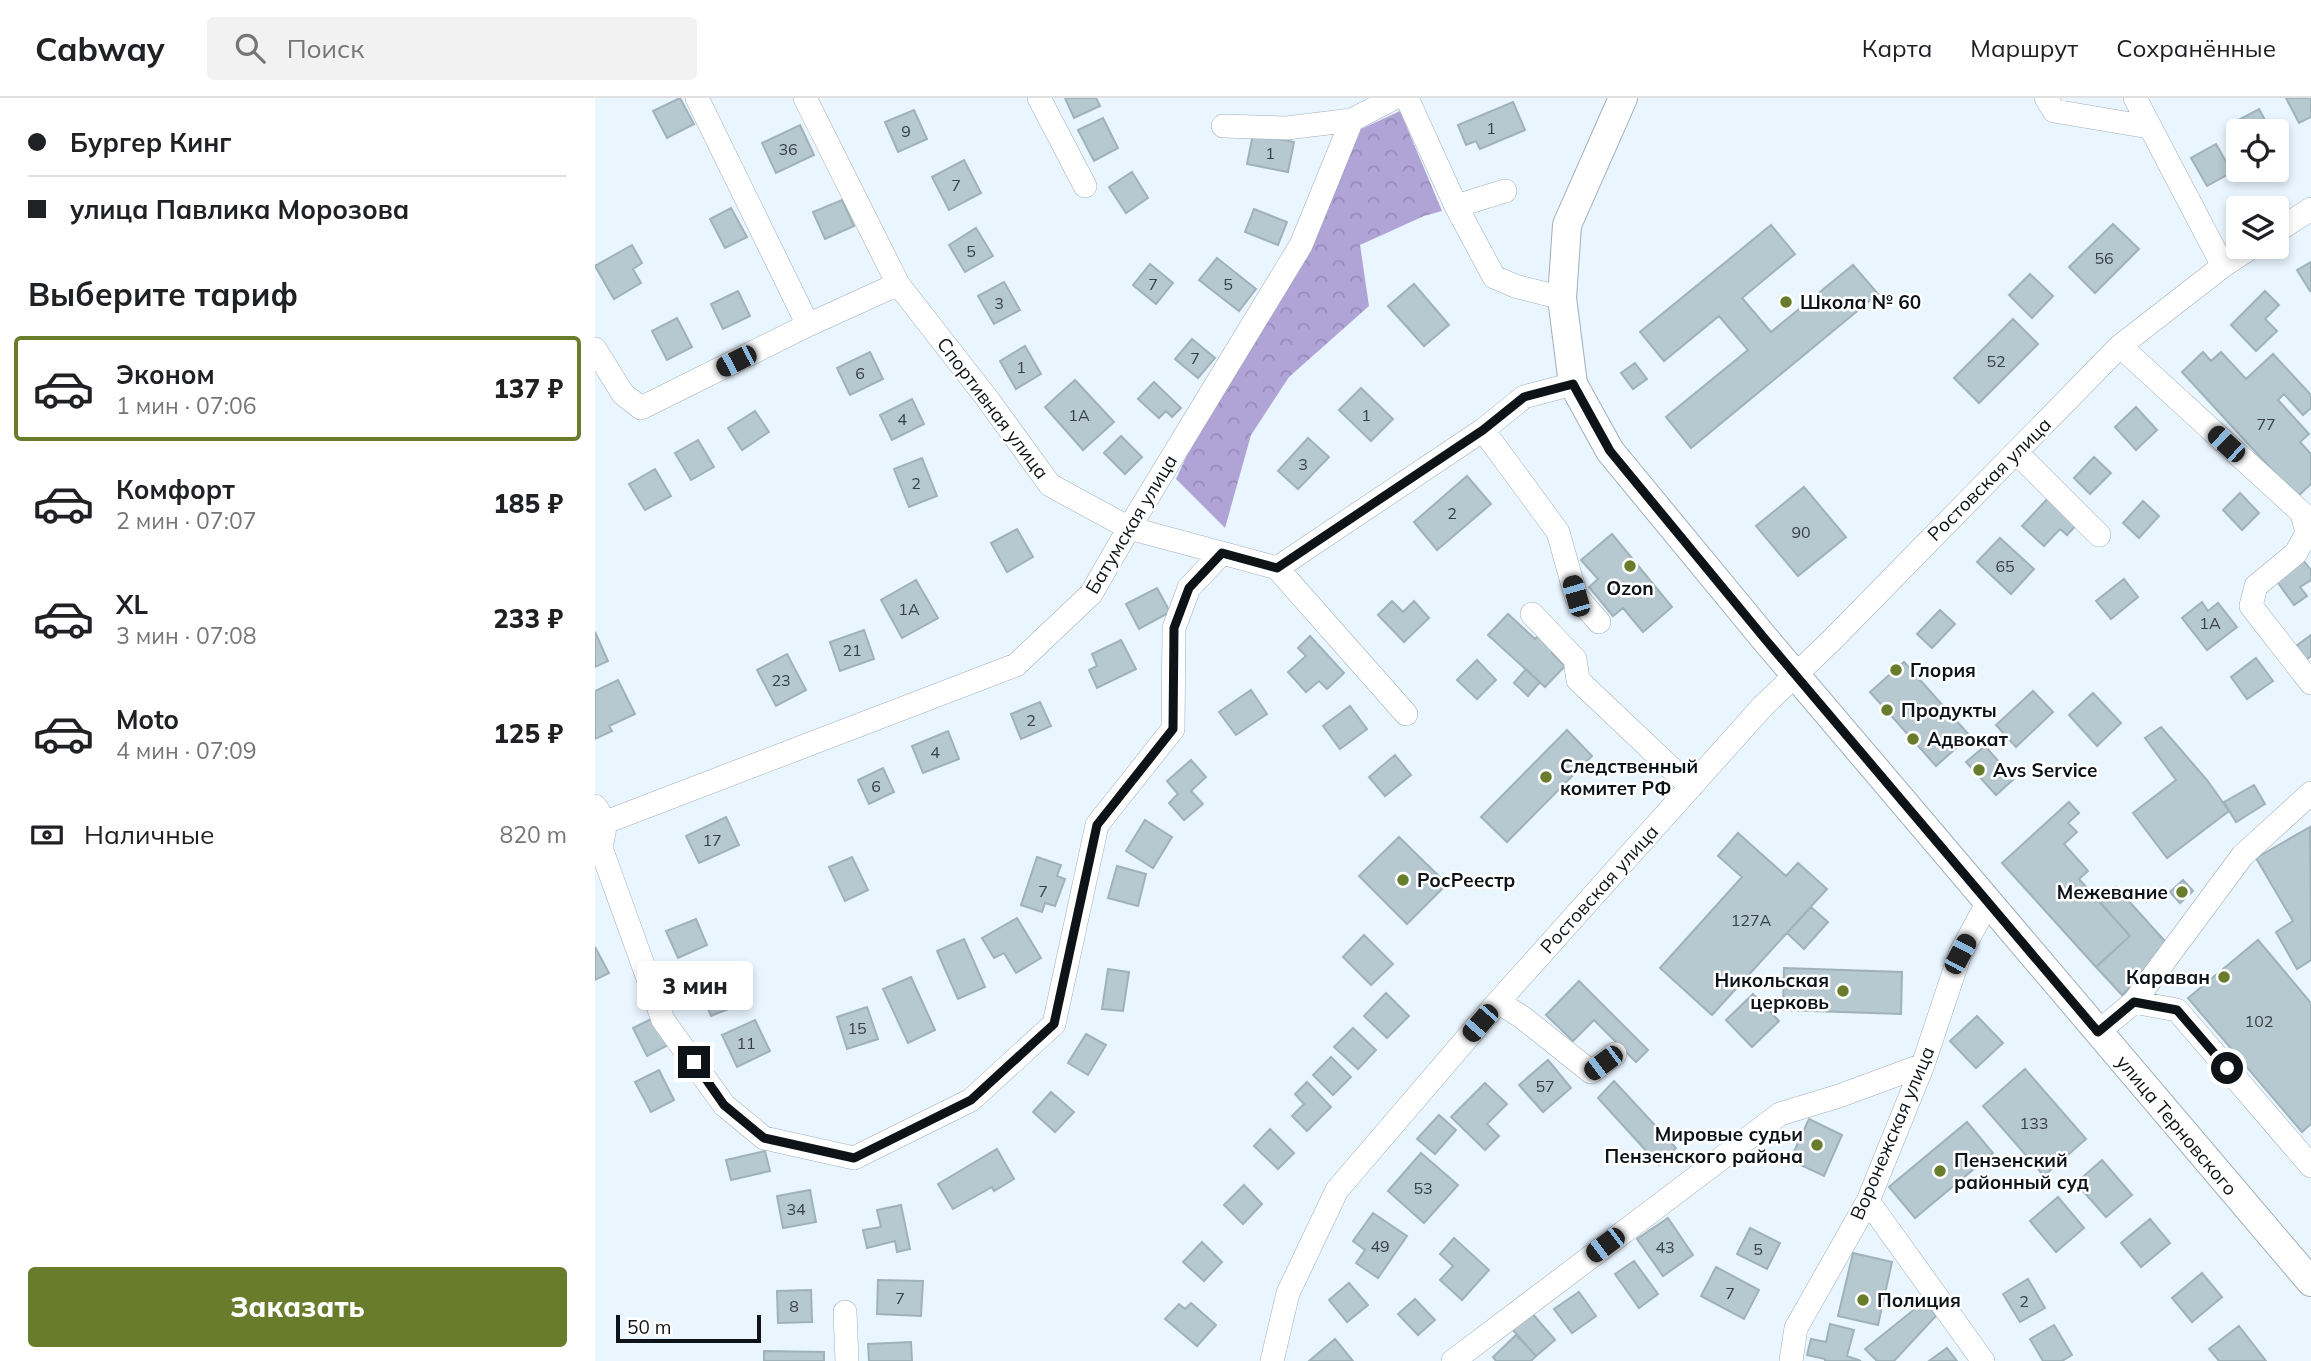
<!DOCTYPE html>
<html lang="ru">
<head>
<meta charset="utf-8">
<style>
  body { margin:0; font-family:Mulish,sans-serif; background:#f2f2f2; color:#202124; height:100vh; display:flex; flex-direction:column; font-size:26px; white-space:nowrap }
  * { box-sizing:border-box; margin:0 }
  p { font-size:23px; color:#757577 }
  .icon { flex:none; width:38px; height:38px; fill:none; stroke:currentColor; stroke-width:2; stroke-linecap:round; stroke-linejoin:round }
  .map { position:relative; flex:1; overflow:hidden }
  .side { display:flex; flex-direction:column; background:#fff; width:595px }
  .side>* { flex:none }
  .hud { display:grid; align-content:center; height:154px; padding:0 28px; background:#fff }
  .tools { position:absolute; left:1631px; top:21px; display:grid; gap:14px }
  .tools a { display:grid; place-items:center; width:63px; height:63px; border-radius:7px; background:#fff; box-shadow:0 4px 10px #0003; font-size:35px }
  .scale { position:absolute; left:21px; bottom:18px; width:145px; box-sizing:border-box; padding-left:7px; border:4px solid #0e1317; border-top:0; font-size:19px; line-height:24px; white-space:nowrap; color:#0e1317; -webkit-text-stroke:5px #fff; paint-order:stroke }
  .end { position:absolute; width:32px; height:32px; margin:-16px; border:9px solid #0e1317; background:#fff; box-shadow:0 0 0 4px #fff }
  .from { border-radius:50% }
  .bubble { position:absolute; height:49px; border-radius:7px; background:#fff; box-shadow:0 4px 10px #0003; font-size:23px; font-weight:800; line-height:49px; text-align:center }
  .car { position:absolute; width:21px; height:42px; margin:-21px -10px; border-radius:9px; box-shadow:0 0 5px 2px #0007; background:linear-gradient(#222 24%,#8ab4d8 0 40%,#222 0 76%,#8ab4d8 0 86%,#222 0) }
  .hud b { display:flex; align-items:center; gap:24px; height:66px; font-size:26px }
  .hud b+b { border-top:2px solid #e0e0e0 }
  .hud i { width:18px; height:18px; background:#202124 }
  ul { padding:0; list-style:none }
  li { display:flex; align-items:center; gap:21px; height:105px; margin:0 14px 10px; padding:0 14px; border:4px solid transparent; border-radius:7px }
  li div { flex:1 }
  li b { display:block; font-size:26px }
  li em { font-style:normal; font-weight:800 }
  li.current { border-color:#687c2c }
  li>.icon { width:63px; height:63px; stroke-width:1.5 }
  h2 { padding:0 28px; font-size:32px; line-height:84px }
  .pay { display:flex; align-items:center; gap:18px; height:77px; padding:0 28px; font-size:26px }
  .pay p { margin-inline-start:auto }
  .action { display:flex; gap:14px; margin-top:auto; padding:14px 28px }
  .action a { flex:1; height:80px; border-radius:7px; background:#687c2c; color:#fff; font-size:28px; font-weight:800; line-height:80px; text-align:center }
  header { display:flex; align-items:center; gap:42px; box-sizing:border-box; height:98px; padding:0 35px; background:#fff; border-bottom:2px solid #e0e0e0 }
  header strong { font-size:33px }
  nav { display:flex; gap:38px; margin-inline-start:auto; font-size:24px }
  .search { width:490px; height:63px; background:#f2f2f2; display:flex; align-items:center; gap:18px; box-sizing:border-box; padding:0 24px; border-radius:7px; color:#757577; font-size:26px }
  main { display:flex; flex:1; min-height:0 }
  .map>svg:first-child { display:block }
</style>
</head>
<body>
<header>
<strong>Cabway</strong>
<div class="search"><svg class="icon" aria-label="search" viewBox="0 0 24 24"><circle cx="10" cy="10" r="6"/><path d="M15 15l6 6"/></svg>Поиск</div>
<nav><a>Карта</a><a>Маршрут</a><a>Сохранённые</a></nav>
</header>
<main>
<section class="side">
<div class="hud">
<b><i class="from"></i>Бургер Кинг</b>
<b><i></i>улица Павлика Морозова</b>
</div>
<h2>Выберите тариф</h2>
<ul>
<li class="current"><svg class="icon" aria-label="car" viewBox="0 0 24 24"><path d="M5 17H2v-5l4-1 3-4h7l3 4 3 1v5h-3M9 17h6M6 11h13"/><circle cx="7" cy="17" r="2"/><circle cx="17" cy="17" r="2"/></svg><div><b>Эконом</b><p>1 мин · 07:06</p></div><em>137 ₽</em></li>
<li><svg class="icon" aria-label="car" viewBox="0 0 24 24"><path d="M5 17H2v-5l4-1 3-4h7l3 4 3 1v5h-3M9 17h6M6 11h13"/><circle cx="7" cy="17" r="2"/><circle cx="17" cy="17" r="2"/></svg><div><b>Комфорт</b><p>2 мин · 07:07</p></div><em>185 ₽</em></li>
<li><svg class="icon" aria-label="car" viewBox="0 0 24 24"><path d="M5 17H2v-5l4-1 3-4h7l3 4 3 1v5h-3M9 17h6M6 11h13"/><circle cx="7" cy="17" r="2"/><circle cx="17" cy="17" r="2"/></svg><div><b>XL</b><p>3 мин · 07:08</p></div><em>233 ₽</em></li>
<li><svg class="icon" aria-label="car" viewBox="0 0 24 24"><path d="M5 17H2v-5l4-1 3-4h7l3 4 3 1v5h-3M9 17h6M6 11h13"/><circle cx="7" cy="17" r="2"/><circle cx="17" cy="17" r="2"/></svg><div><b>Moto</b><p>4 мин · 07:09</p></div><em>125 ₽</em></li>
</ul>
<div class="pay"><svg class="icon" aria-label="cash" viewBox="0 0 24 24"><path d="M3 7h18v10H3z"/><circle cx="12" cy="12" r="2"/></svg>Наличные<p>820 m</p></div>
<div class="action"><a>Заказать</a></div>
</section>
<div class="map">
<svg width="1716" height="1263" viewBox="0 0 1716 1263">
  <defs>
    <pattern id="forest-crowns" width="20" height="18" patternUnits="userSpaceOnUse" patternTransform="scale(1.75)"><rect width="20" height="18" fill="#b0a4d7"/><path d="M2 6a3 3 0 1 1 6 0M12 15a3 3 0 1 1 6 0" fill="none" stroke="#968cb8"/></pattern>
  </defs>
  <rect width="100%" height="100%" fill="#e9f5ff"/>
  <path fill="url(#forest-crowns)" d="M805 13 847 113 829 118 765 147 774 208 694 279 656 337 630 430 581 381 609 320 764 32Z"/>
  <path fill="#b6c9d0" stroke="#a0b2b9" stroke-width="2" d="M85 0 99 26 72 40 58 13Z
    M470 0H501L505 8 479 20Z
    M1691 0H1716V19L1704 25Z
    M918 4 930 32 885 51 881 43 871 47 863 27Z
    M1664 11 1676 33H1643V40L1636 26Z
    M319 12 332 41 303 54 290 24Z
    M508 20 523 50 499 63 483 32Z
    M205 27 219 57 181 75 167 45Z
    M658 36 699 44 693 74 652 66Z
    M1621 46 1637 74 1612 88 1596 60Z
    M369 62 386 95 354 112 337 79Z
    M537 74 553 100 531 115 514 89Z
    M247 102 259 128 230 141 218 114Z
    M136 110 152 139 130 150 115 121Z
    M659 111 692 124 683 147 650 134Z
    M1518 126 1544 151 1500 195 1474 169Z
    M1176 127 1200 156 1147 200 1176 234 1258 167 1283 196 1096 350 1071 319 1153 252 1124 218 1069 263 1045 234Z
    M381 130 398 158 370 174 354 147Z
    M37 147 47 165 38 171 46 185 19 201 0 168Z
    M622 160 661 191 644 213 604 182Z
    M1716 164V192L1715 193 1702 172Z
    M555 166 578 185 561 206 538 187Z
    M1435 176 1458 198 1437 220 1414 197Z
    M409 184 425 212 399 226 383 198Z
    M819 186 854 227 829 248 793 208Z
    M143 193 155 218 128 231 116 206Z
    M1670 193 1684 207 1670 221 1682 233 1661 253 1636 227Z
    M82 220 97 249 72 262 57 233Z
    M1418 221 1443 246 1384 305 1359 280Z
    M597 241 620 260 603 280 580 261Z
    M430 248 446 276 421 291 405 263Z
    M275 254 288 281 255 297 242 270Z
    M1608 254 1616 263 1626 254 1651 281 1678 256 1716 297V310L1708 317 1689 296 1683 302 1714 336 1705 344 1716 356V386L1702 399 1587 274Z
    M1040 265 1052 281 1038 291 1026 275Z
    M480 282 519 324 488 352 450 309Z
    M559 284 586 310 577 319 571 313 564 320 543 301Z
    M766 290 798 321 776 343 744 312Z
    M317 301 329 326 297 342 285 317Z
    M1541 309 1562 332 1541 352 1520 329Z
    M160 313 174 334 147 352 133 330Z
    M526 338 547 359 530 376 509 355Z
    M713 340 734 359 703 391 683 373Z
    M103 342 119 369 96 382 80 355Z
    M1499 359 1516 375 1495 396 1479 380Z
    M327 360 342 398 314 409 299 371Z
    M60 371 76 398 50 412 34 386Z
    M872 378 896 406 842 452 819 424Z
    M1209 389 1251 439 1203 478 1161 428Z
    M1645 395 1664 415 1647 432 1628 412Z
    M1456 397 1485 423 1472 437 1465 431 1449 448 1427 428Z
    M1548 403 1564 418 1544 440 1528 425Z
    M422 431 438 459 412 474 396 445Z
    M1017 436 1077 509 1048 534 1028 510 1018 518 994 489 1003 481 986 462Z
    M1405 440 1439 471 1416 496 1382 464Z
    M1708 462 1716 472V482L1705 489 1712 498 1699 507 1681 482Z
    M1529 481 1543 499 1516 521 1501 503Z
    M321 482 343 520 307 540 286 502Z
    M562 490 575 514 544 531 531 506Z
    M797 503 808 514 819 503 834 520 809 544 783 517Z
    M1607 504 1613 513 1623 505 1642 529 1612 552 1587 520Z
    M1345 512 1360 526 1337 550 1322 536Z
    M913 516 940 541 944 537 959 552 957 555 970 568 950 589 893 537Z
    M269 532 279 561 245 573 235 544Z
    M0 534 13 563 0 569Z
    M1716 537V558L1711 562 1701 548Z
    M715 538 749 575 732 591 724 583 711 594 693 574 711 558 703 550Z
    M526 542 541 571 502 590 494 572 502 568 497 556Z
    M192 556 211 592 181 608 162 572Z
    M1661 560 1678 583 1652 601 1636 579Z
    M882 562 901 582 882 601 862 582Z
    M1309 564 1375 638 1341 668 1275 594Z
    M931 571 945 584 933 598 919 585Z
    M23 582 40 616 14 628 17 633 0 641V593Z
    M656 592 672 616 641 637 624 614Z
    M1438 593 1458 614 1421 649 1401 627Z
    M1498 595 1526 625 1502 648 1474 617Z
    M445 604 456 628 426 641 416 616Z
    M755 608 772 631 745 651 728 628Z
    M1566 629 1612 682 1634 713 1572 760 1538 715 1581 682 1550 640Z
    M972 632 997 658 912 744 886 719Z
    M353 633 364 661 328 675 317 648Z
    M1390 648 1419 681 1401 697 1371 664Z
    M800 657 816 677 790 698 774 679Z
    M596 662 611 679 596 693 608 706 589 722 574 705 583 696 572 683Z
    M288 670 299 694 274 706 263 682Z
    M1659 687 1670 706 1641 724 1629 704Z
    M1474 704 1484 715 1473 725 1482 734 1469 746 1493 773 1484 781 1535 838 1501 869 1407 765Z
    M131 719 144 747 104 765 91 738Z
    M550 722 577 739 558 770 531 753Z
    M1715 729 1716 862 1702 871 1681 834 1698 823 1661 760Z
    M1143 735 1191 778 1203 765 1232 791 1117 917 1065 870 1147 779 1123 758Z
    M804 739 852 786 812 826 764 778Z
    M257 759 273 792 250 803 234 769Z
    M442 759 466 767 462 778 470 781 460 808 450 805 447 814 426 807Z
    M522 768 551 776 543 808 513 800Z
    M1588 782 1598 793 1585 805 1575 794Z
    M1521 789 1577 851 1527 897 1501 869 1535 838 1504 803Z
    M1216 809 1233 824 1209 851 1192 835Z
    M422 820 446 860 421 875 409 855 399 860 387 840Z
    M101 821 112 847 83 860 71 833Z
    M769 837 798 866 776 887 748 859Z
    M369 841 390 889 363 901 342 853Z
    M1663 842 1716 905V1026L1707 1034 1593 900Z
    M0 849 14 875 0 882Z
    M1189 870 1307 874 1306 916 1188 912Z
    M513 871 534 874 528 913 507 911Z
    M316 879 340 932 313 945 288 891Z
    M133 882 143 907 116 918 106 893Z
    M984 883 1053 952 1041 964 999 922 978 943 951 917Z
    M791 895 814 918 792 940 769 918Z
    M1158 896 1184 923 1157 949 1131 922Z
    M272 909 283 941 252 951 242 919Z
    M1382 918 1408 945 1381 970 1355 943Z
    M58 920 73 947 52 958 38 930Z
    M160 922 175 953 142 969 127 937Z
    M758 930 781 952 763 971 739 949Z
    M491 936 511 947 493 977 473 965Z
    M736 959 756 979 738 997 718 977Z
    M953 962 976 990 948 1014 924 987Z
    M1430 971 1491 1041 1449 1078 1388 1008Z
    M64 972 79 1002 56 1014 40 984Z
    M1019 983 1081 1050 1064 1067 1003 1000Z
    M712 984 736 1009 712 1033 697 1018 709 1006 700 996Z
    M890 985 912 1006 892 1026 904 1038 890 1052 856 1019Z
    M456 994 479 1014 460 1034 438 1014Z
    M844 1017 861 1032 840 1056 822 1041Z
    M1214 1021 1247 1037 1229 1078 1195 1062Z
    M1372 1024 1398 1055 1320 1120 1294 1089Z
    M675 1031 699 1055 683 1071 659 1048Z
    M402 1051 419 1081 399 1093 397 1089 358 1111 343 1086Z
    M170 1053 175 1073 136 1082 131 1062Z
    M826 1055 863 1087 829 1125 793 1093Z
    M1507 1062 1537 1097 1511 1119 1481 1085Z
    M649 1087 667 1106 648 1126 629 1107Z
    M215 1092 221 1124 188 1130 182 1098Z
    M1463 1099 1489 1130 1461 1154 1435 1123Z
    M306 1107 315 1151 302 1154 300 1143 272 1150 268 1132 286 1129 282 1112Z
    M778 1115 812 1138 783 1180 761 1165 770 1152 758 1143Z
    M1073 1120 1098 1157 1068 1178 1042 1141Z
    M1555 1121 1575 1145 1546 1169 1526 1145Z
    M1155 1130 1185 1145 1172 1171 1142 1156Z
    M859 1140 894 1172 867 1202 845 1182 858 1168 845 1156Z
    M607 1144 627 1164 609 1183 588 1164Z
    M1258 1155 1297 1164 1283 1227 1243 1218Z
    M1039 1163 1063 1196 1044 1210 1020 1176Z
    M1121 1169 1164 1192 1149 1221 1106 1198Z
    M1607 1175 1627 1199 1597 1224 1577 1200Z
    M1433 1181 1450 1210 1425 1224 1408 1196Z
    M283 1182 328 1183 326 1218 282 1216Z
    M754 1185 773 1207 752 1224 734 1202Z
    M216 1192 217 1224 183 1225 182 1193Z
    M984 1194 1001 1218 977 1235 959 1211Z
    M820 1201 840 1222 823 1237 803 1216Z
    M1331 1202 1341 1218 1299 1263H1282L1270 1251Z
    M596 1205 621 1227 602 1248 570 1221 584 1206 590 1211Z
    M936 1214 960 1242 941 1258 917 1231Z
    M1235 1226 1259 1232 1252 1258 1266 1263H1230V1261L1212 1257 1216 1241 1231 1244Z
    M1459 1227 1477 1257 1467 1263H1448L1435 1241Z
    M1644 1228 1671 1263H1624L1614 1251Z
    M921 1237 941 1258 936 1263H901L898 1259Z
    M740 1241 758 1263H714Z
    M316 1244 317 1263H274L273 1246Z
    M1352 1250 1362 1263H1334Z
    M169 1253 229 1254V1263H169Z"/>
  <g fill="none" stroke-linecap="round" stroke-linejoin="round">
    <defs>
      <path id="minor" d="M102 0 213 227
        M210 0 303 186 391 299 455 387 534 430 627 455
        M444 0 490 88
        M812 0 861 108 899 179 920 188 967 200
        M1451 0 1459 13 1554 29
        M1540 0 1628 168
        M628 28 692 30 757 22
        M861 108 910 93
        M1682 133 1716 111
        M1525 248 1707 415 1712 435 1701 455 1661 488 1656 508 1716 585
        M0 251 28 296 46 310 213 227 303 186
        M888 332 963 434 981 498 1004 524
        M1421 354 1504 437
        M682 470 811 616
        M937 516 980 561 983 582 1096 689
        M0 708 11 724 6 750 68 922 129 1007 169 1040 259 1060 376 1002 459 926 502 727 578 631 579 530 594 490 627 455 682 470 888 332 929 299 978 286
        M0 732 11 724 421 567 496 496 534 430 706 147 757 22 799 0
        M903 904 927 919 996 974 1020 956
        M1539 904 1582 912 1716 1068
        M1503 934 1539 904 1648 757 1716 695
        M1273 1103 1388 1263
        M250 1214 252 1263
        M677 1263 693 1195 742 1092 903 904 1168 608 1237 542 1525 248 1628 168 1657 149
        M858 1263 1185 1016 1244 998 1328 967
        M1196 1263 1201 1230 1273 1103 1328 967 1365 856 1393 804"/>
      <path id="major" d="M1028 0 972 127 967 200 978 286 1015 353 1170 541 1716 1184"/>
    </defs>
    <use href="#minor" stroke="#a1aeba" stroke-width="24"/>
    <use href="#major" stroke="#a1aeba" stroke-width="30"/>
    <use href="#minor" stroke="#fff" stroke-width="23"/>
    <use href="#major" stroke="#fff" stroke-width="28"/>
  </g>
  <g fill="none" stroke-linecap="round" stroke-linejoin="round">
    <path stroke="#0e1317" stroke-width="9" d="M99 964 129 1007 169 1040 259 1060 376 1002 459 926 502 727 578 631 579 530 594 490 627 455 682 470 888 332 929 299 978 286 1015 353 1170 541 1503 934 1539 904 1582 912 1632 970"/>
  </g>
  <g fill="#687c2c" stroke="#fff" stroke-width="2.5">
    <circle cx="1191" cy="204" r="7"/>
    <circle cx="1035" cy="468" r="7"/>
    <circle cx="1301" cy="572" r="7"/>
    <circle cx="1292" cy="612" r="7"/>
    <circle cx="1318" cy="641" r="7"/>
    <circle cx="1384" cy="672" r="7"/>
    <circle cx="951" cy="679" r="7"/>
    <circle cx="808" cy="782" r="7"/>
    <circle cx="1587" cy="794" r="7"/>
    <circle cx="1629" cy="879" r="7"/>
    <circle cx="1248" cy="893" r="7"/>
    <circle cx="1222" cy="1047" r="7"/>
    <circle cx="1345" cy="1073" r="7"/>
    <circle cx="1268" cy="1202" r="7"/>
  </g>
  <g text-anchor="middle" stroke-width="5" stroke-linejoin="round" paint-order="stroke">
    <g font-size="16" fill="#384045">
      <text x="896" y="36">1</text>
      <text x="311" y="39">9</text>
      <text x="193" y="57">36</text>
      <text x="675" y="61">1</text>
      <text x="361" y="93">7</text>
      <text x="376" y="159">5</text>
      <text x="1509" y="166">56</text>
      <text x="558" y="192">7</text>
      <text x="633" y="192">5</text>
      <text x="404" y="211">3</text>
      <text x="600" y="266">7</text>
      <text x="1401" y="269">52</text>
      <text x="426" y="275">1</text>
      <text x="265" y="281">6</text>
      <text x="484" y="323">1А</text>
      <text x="771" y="323">1</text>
      <text x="307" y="327">4</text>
      <text x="1671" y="332">77</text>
      <text x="708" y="372">3</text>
      <text x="321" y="391">2</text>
      <text x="857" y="421">2</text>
      <text x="1206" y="440">90</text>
      <text x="1410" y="474">65</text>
      <text x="314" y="517">1А</text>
      <text x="1615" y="531">1А</text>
      <text x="257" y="558">21</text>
      <text x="186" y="588">23</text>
      <text x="436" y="628">2</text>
      <text x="340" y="660">4</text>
      <text x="281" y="694">6</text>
      <text x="117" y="748">17</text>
      <text x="448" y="799">7</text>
      <text x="1156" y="828">127А</text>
      <text x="1664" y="929">102</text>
      <text x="262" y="936">15</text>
      <text x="151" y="951">11</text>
      <text x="950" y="994">57</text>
      <text x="1439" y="1031">133</text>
      <text x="828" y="1096">53</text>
      <text x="201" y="1117">34</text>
      <text x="785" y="1154">49</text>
      <text x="1070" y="1155">43</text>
      <text x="1163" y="1157">5</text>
      <text x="1135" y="1201">7</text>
      <text x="305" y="1206">7</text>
      <text x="1429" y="1209">2</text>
      <text x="199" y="1214">8</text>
    </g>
    <g font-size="19" font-weight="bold" fill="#0e1317" stroke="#fff" text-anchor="start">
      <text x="1205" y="211">Школа № 60</text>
      <text x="1035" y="497" text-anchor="middle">Ozon</text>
      <text x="1315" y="579">Глория</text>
      <text x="1306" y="619">Продукты</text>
      <text x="1332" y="648">Адвокат</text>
      <text x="965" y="675">Следственный<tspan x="965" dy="22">комитет РФ</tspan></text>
      <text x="1398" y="679">Avs Service</text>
      <text x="822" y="789">РосРеестр</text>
      <text x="1573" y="801" text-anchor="end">Межевание</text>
      <text x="1615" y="886" text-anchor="end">Караван</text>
      <text x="1234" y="889" text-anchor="end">Никольская<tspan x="1234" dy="22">церковь</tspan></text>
      <text x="1208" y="1043" text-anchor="end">Мировые судьи<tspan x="1208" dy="22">Пензенского района</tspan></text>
      <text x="1359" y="1069">Пензенский<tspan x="1359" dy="22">районный суд</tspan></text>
      <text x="1282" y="1209">Полиция</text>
    </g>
    <g font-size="19" fill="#0e1317" stroke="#fff">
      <text transform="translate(398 310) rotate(53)" y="7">Спортивная улица</text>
      <text transform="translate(1394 381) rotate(-45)" y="7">Ростовская улица</text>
      <text transform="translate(536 426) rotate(-59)" y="7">Батумская улица</text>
      <text transform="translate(1004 791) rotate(-48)" y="7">Ростовская улица</text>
      <text transform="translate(1582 1027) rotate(50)" y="7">улица Терновского</text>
      <text transform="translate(1297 1035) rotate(-67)" y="7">Воронежская улица</text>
    </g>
  </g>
</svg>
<div class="tools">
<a><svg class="icon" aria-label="locate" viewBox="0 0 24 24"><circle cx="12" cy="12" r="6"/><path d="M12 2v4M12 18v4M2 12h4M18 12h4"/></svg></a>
<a><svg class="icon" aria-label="layers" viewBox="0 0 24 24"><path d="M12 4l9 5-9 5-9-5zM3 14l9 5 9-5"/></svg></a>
</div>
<div class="scale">50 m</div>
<i class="end from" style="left:1632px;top:970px"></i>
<i class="end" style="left:99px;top:964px"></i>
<div class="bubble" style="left:42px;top:863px;width:116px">3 мин</div>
<i class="car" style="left:141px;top:263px;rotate:243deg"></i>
<i class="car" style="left:1631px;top:346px;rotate:313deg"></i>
<i class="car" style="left:981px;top:498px;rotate:344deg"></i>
<i class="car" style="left:1365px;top:856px;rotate:28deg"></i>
<i class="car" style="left:885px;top:925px;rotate:221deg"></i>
<i class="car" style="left:1008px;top:965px;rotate:233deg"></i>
<i class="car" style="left:1010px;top:1147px;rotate:233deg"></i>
</div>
</main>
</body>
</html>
